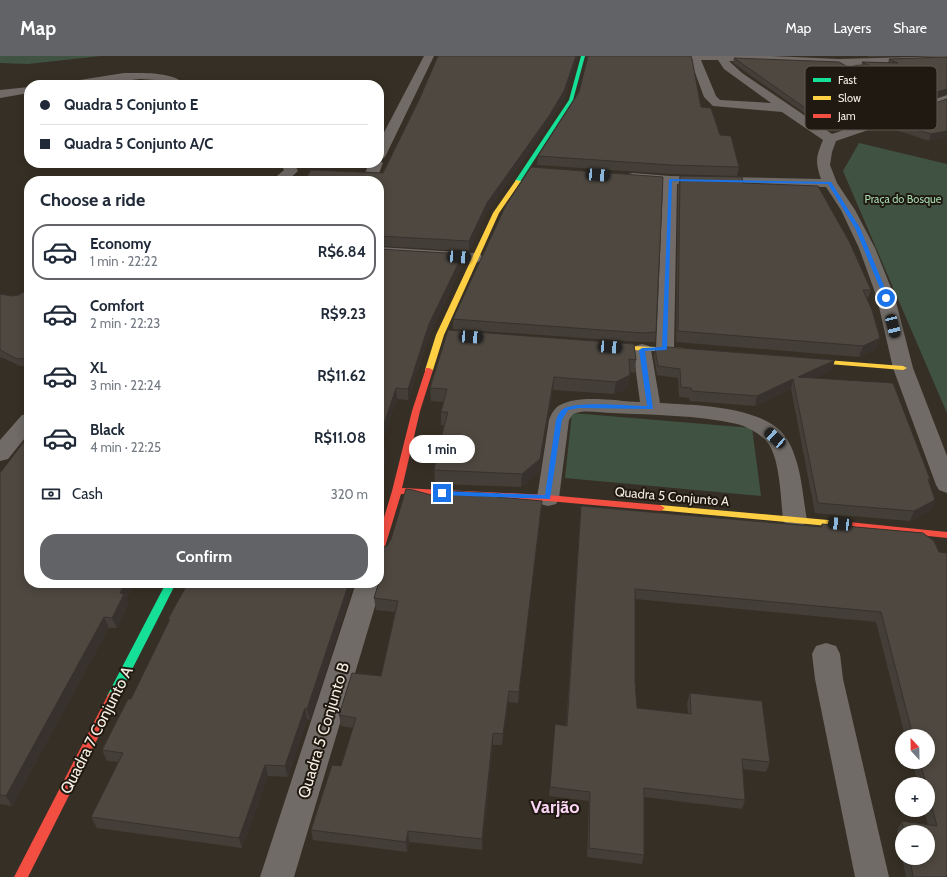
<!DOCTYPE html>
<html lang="en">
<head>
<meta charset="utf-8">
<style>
  body { margin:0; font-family:Cabin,sans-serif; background:#f2f2f3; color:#1f2937; height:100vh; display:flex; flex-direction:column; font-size:15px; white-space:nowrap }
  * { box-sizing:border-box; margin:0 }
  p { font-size:13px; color:#747a83 }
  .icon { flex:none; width:22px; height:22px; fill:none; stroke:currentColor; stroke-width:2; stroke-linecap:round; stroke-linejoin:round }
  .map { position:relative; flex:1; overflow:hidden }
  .drawer { position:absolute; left:24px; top:120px; width:360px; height:412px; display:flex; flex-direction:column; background:#fff; border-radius:16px; box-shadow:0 2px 10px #0003 }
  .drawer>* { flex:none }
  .top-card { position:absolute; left:24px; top:24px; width:360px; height:88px; border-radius:16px; box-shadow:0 2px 10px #0003; display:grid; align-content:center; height:88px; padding:0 16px; background:#fff }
  .needle { width:26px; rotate:338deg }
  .tools { position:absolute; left:895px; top:673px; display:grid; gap:8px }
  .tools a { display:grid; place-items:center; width:40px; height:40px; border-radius:50%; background:#fff; box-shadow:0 2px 10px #0003; font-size:20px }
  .end { position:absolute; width:18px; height:18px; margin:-9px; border:5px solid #1a73e8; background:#fff; box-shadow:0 0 0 2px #fff }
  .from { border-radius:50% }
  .bubble { position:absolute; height:28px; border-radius:14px; background:#fff; box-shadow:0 2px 10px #0003; font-size:13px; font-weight:700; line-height:28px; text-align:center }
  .car { position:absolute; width:12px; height:24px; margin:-12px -6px; border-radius:5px; box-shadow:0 0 3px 1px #0007; background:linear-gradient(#222 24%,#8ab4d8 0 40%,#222 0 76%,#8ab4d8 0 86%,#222 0) }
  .top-card b { display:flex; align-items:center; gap:14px; height:38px; font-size:15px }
  .top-card b+b { border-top:1px solid #e0e1e3 }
  .top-card i { width:10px; height:10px; background:#1f2937 }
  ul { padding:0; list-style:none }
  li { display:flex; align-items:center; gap:12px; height:56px; margin:0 8px 6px; padding:0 8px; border:2px solid transparent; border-radius:16px }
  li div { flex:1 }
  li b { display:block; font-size:15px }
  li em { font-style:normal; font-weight:700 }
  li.on { border-color:#616366 }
  li>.icon { width:36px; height:36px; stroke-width:1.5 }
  h2 { padding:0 16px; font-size:18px; line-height:48px }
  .pay { display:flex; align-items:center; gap:10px; height:44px; padding:0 16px; font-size:15px }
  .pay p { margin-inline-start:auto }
  .cta { display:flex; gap:8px; margin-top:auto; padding:8px 16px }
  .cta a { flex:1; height:46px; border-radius:16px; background:#616366; color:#fff; font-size:16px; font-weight:700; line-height:46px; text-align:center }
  header { display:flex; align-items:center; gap:24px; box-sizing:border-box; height:56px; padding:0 20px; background:#616366; color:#fff }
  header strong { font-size:19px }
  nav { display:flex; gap:22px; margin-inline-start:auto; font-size:14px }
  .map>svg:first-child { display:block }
</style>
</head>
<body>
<header>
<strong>Map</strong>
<nav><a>Map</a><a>Layers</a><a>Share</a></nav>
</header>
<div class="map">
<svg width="947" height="821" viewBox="0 0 947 821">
  <rect width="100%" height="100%" fill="#362f25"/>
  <path fill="#405342" d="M0 0H101L28 8 0 7Z
    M859 87 947 108V357L843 115Z
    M572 357 752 372 761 440 565 422Z"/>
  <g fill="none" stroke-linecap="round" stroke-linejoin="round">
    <path fill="#706b66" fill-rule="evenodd" d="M424 0H434L386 99 384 102 379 103V86Z
      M686 0H771L839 3 947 0V5L853 9 924 47 947 39V47L836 85 832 96 830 109 837 127 855 154 875 192 895 242 913 312 947 400V437L939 434 936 429 893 312 877 242 859 192 841 154 826 131 677 128 674 293 672 297 665 299 658 297 656 293 663 128 628 124 626 121 628 118 633 117 670 120 821 123C815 105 816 101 823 84L782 56 713 50 704 41 690 3ZM701 4H718L724 13 771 47 720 44 716 40ZM729 5 838 9 913 51 832 78 742 17Z
      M124 17C140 17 175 15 185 29H170L155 24 140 23 89 29H61L63 27 67 26Z
      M29 31V37L0 42V34Z
      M379 104 383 107 376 125H362L369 107H379Z
      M280 107H294L298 115 287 125H271L284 114Z
      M379 191 475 197 481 199 483 202 481 205 475 207 379 201Z
      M642 288 649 290 651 294 660 347C694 349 748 350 776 371 784 377 791 388 794 398 802 419 803 442 807 464L803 470 795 472 787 470 783 464C781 444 780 403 768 387 761 378 748 371 737 368 697 359 653 359 613 357 600 357 585 353 573 358L569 364 559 442 556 448 548 450 540 448 537 442 549 364C551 359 554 352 560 349 580 338 617 345 640 346L633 294 635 290Z
      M29 358V377L8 403 0 405V384L22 359Z
      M379 522 382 527 294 821H260L356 527H379Z
      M826 587 836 590 840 598 843 623 889 821H855L815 623 812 598 816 590Z"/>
    <path fill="#16e098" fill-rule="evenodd" d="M581 0H585L573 44 520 126H516L515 125 569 44Z
      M166 527H176L117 643 113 645 109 643 107 640Z"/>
    <path fill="#ffcf43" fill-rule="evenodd" d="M516 124 521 125 499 157 444 279 433 314 429 316H426L425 314 436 279 493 157Z
      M601 289 684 292 688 294 684 296 604 293 600 291Z
      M801 302 903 310 907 312 903 314 804 306 800 304Z
      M660 449 839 465 842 466 844 468 842 470 839 471 657 454 655 452 657 450Z"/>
    <path fill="#f24e42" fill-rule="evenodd" d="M426 312H429L433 314 420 355 402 432 548 439 660 449 665 452 660 455 548 445 401 438 384 494 383 497 379 498V478L392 435 412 355Z
      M839 465 947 476V482L836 470 834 468 836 466Z
      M113 635 117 637 119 640 28 821H14L109 637Z"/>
  </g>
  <path fill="#433e37" d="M438 0H578L564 43 549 68 487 156 469 195 379 190V125L419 44Z
    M867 0H899L869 1Z
    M947 1V38L924 45 861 11 862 6 888 7 889 3Z
    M734 2 909 51 868 64 820 68 733 7Z
    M579 36 701 51 720 79 739 111 737 120 670 118 537 109 538 100Z
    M947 43 929 85 884 70 886 64Z
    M680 120 743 127 871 234 867 244 880 282 876 293 859 301 676 286 678 130Z
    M379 193 463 198V208L430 278 408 344 397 343 380 393 386 404 379 423Z
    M29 236V310H20L1 301 0 302V238L12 240 19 239Z
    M453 263 656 276 655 286H642L453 273Z
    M448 274 636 304 635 317 630 316 628 332 614 338 553 334 539 417 521 431 435 428 434 414 444 369H441V356L443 346 431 345 430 332Z
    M655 292 832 314 814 322 930 423 929 426 931 454 910 465 815 457 791 333 755 350 690 345 689 342 679 341 678 322 657 319 654 301Z
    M0 417 29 527H135L126 543 128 548 117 572H109L12 750 0 748Z
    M431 439 500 441 541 456 518 647 508 646 502 689H493L482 794 409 786 407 796 313 784 311 774 341 710 353 672 341 670 339 659 381 620 395 556 376 554 374 542 380 522 379 521V492L387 490Z
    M581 450 821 470 822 468 923 477 947 821H906L902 802H928V776H902V802L897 774 902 765 928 769 924 754H928V728H918L912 706H928V680H905L876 566 635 543V626L637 652 688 658 687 647 690 637 770 706 766 716 742 713 745 744 742 753 644 741V799L642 808 587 801 589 745 549 740 555 668 566 670Z
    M184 527H354L310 664 307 663 288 721 268 720 242 792 97 772 91 761 118 706 107 705 102 694 131 643 169 564 168 563 186 531Z"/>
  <path fill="#37322d" d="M576 0H578L564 43 549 68 487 156 469 195V185L487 147Z
    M947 33V38L924 45 926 39Z
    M911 46 909 51 868 64 869 59Z
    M947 75V81L929 85 931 78Z
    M463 198V208L430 278 408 344V333L429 268Z
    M880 282 876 293 859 301 863 290Z
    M835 304 832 314 796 331 798 321Z
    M630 319 628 332 614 338 616 326Z
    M554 321 553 334 539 417 521 431 522 418Z
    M793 323 791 333 755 350 757 340Z
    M396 332 397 343 379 397V383Z
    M385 393 386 404 379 423V409Z
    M382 424 383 435 379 450V435Z
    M935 444 931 454 910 465 914 455Z
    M542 445 541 456 518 647 519 636Z
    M125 527H135L126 543 128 548 117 572 112 562 120 537Z
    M349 527H354L310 664 307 653Z
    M104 561 109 572 12 750 6 740Z
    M509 635 508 646 502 689 503 678Z
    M305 652 307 663 288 721 285 710Z
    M493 677V689L482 794V783Z
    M265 709 268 720 242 792 239 782Z
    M408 775 409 786 407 796 406 786Z"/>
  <path fill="#4e4840" stroke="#37322d" d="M438 0H576L564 35 549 60 487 147 469 185 379 180V125H304L311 114 383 117 419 44Z
    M588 0H691L692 3 701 51 711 52 720 79 731 80 739 111 671 109 538 100 579 36Z
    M947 1V33L926 39 862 6 898 7 889 3Z
    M734 2 839 6 911 46 869 59 821 63Z
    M947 43V75L931 78 886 64Z
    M531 111 663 121 656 276 643 277 453 263 506 149Z
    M680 120 742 121 743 127 818 130 850 187 871 234H863L872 254 880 282 863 290 678 275Z
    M379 193 463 198 429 268 408 333 396 332 379 383Z
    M23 236H29V302L17 303 0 294V238L12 240 19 239Z
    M448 274 634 288 636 304 629 303 630 319 616 326 554 321 540 403 522 418 434 414 437 397 448 356H441L447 333 430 332Z
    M667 291 835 304 798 321 893 327 930 423H928L935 444 914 455 818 447 793 323 757 340 692 335 691 332 681 331 680 313 658 310 655 292Z
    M29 379V527H125L120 537 124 538 112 562 104 561 6 740 0 739V417Z
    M379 393H385L379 409Z
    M379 423 382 424 379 435Z
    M406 433 413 434 431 439 432 434 500 438 497 441 542 445 519 636 509 635 503 678 493 677 482 783 408 775 406 786 311 774 332 709 341 710 356 662 339 659 352 617 381 620 398 545 374 542 382 516 379 511V492L387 490 391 483Z
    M581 450 822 471V468L923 477 934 485 939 496 947 497V821H913L910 802H928V776H904L902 765 937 770 928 736V728H926L920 706H928V680H913L881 556 635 533V626L637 652 691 658 690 637 762 645 770 706 742 703 745 744 644 732V799L589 792 590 736 550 731 555 668 567 670Z
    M187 527H349L307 653 305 652 285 710 265 709 239 782 91 761 123 697 102 694 128 643H131L170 563H168L188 527Z"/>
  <path fill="#1a73e8" d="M669 123 831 126 860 172 889 242 886 244 884 242 855 172 828 128 672 125 667 293 665 294 645 295 653 353 579 352 568 354 562 364 550 443 440 439 439 437 442 435 545 439 556 364C558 359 560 354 565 352 581 345 628 350 647 350L639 294 642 292 662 291Z"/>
  <g text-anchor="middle" stroke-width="4" stroke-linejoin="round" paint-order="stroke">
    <g font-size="11" fill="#a4d7ac" stroke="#1f1911">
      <text x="903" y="147">Praça do Bosque</text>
    </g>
    <g font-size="13" fill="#f5ede2" stroke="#1f1911">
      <text transform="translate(672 440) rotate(5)" y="5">Quadra 5 Conjunto A</text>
    </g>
    <g font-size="16" fill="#f5ede2" stroke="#1f1911">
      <text transform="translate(96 674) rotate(-63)" y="6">Quadra 7 Conjunto A</text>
      <text transform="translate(323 674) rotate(-73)" y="6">Quadra 5 Conjunto B</text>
    </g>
    <g font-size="18" font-weight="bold" fill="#fad4f4" stroke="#1f1911">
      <text x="555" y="757">Varjão</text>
    </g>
  </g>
  <rect x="805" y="10" width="132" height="64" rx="6" fill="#1f1911" stroke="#5f5950" stroke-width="1"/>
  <rect x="813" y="22" width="18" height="4" fill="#16e098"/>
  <rect x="813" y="40" width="18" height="4" fill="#ffcf43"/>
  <rect x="813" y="58" width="18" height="4" fill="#f24e42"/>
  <g font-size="11" fill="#f5ede2">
    <text x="838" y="28">Fast</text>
    <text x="838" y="46">Slow</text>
    <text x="838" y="64">Jam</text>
  </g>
</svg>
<div class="tools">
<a><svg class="needle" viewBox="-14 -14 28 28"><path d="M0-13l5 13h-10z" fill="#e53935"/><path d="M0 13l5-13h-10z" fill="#747a83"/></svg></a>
<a>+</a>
<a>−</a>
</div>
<i class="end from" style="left:886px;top:242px"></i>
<i class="end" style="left:442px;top:437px"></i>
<div class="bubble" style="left:409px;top:379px;width:66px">1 min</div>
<i class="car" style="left:598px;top:119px;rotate:94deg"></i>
<i class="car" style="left:459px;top:201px;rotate:94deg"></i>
<i class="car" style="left:893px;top:270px;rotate:166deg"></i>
<i class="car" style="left:471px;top:281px;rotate:94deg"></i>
<i class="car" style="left:610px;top:291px;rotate:94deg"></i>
<i class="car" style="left:775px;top:382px;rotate:312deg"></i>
<i class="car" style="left:840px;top:468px;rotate:276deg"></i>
<div class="top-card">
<b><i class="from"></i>Quadra 5 Conjunto E</b>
<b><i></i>Quadra 5 Conjunto A/C</b>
</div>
<section class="drawer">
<h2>Choose a ride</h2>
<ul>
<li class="on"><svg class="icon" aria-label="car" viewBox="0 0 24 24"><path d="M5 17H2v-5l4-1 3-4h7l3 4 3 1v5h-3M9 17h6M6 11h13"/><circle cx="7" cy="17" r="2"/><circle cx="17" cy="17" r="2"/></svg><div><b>Economy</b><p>1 min · 22:22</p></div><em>R$6.84</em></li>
<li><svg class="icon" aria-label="car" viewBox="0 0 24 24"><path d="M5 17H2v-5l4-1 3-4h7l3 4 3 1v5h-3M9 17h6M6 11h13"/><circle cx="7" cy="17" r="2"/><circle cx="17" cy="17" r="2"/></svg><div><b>Comfort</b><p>2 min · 22:23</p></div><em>R$9.23</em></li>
<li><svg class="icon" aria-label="car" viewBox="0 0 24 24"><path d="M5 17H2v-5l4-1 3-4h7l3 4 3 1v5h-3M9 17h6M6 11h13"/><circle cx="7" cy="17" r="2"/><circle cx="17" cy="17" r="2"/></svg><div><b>XL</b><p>3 min · 22:24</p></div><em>R$11.62</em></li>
<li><svg class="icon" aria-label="car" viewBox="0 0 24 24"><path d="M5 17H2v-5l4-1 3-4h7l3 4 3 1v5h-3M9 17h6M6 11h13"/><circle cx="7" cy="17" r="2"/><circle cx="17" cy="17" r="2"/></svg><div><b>Black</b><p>4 min · 22:25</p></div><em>R$11.08</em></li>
</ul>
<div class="pay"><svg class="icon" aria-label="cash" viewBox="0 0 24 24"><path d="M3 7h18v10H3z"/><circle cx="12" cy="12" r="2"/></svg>Cash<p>320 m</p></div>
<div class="cta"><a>Confirm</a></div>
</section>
</div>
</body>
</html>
